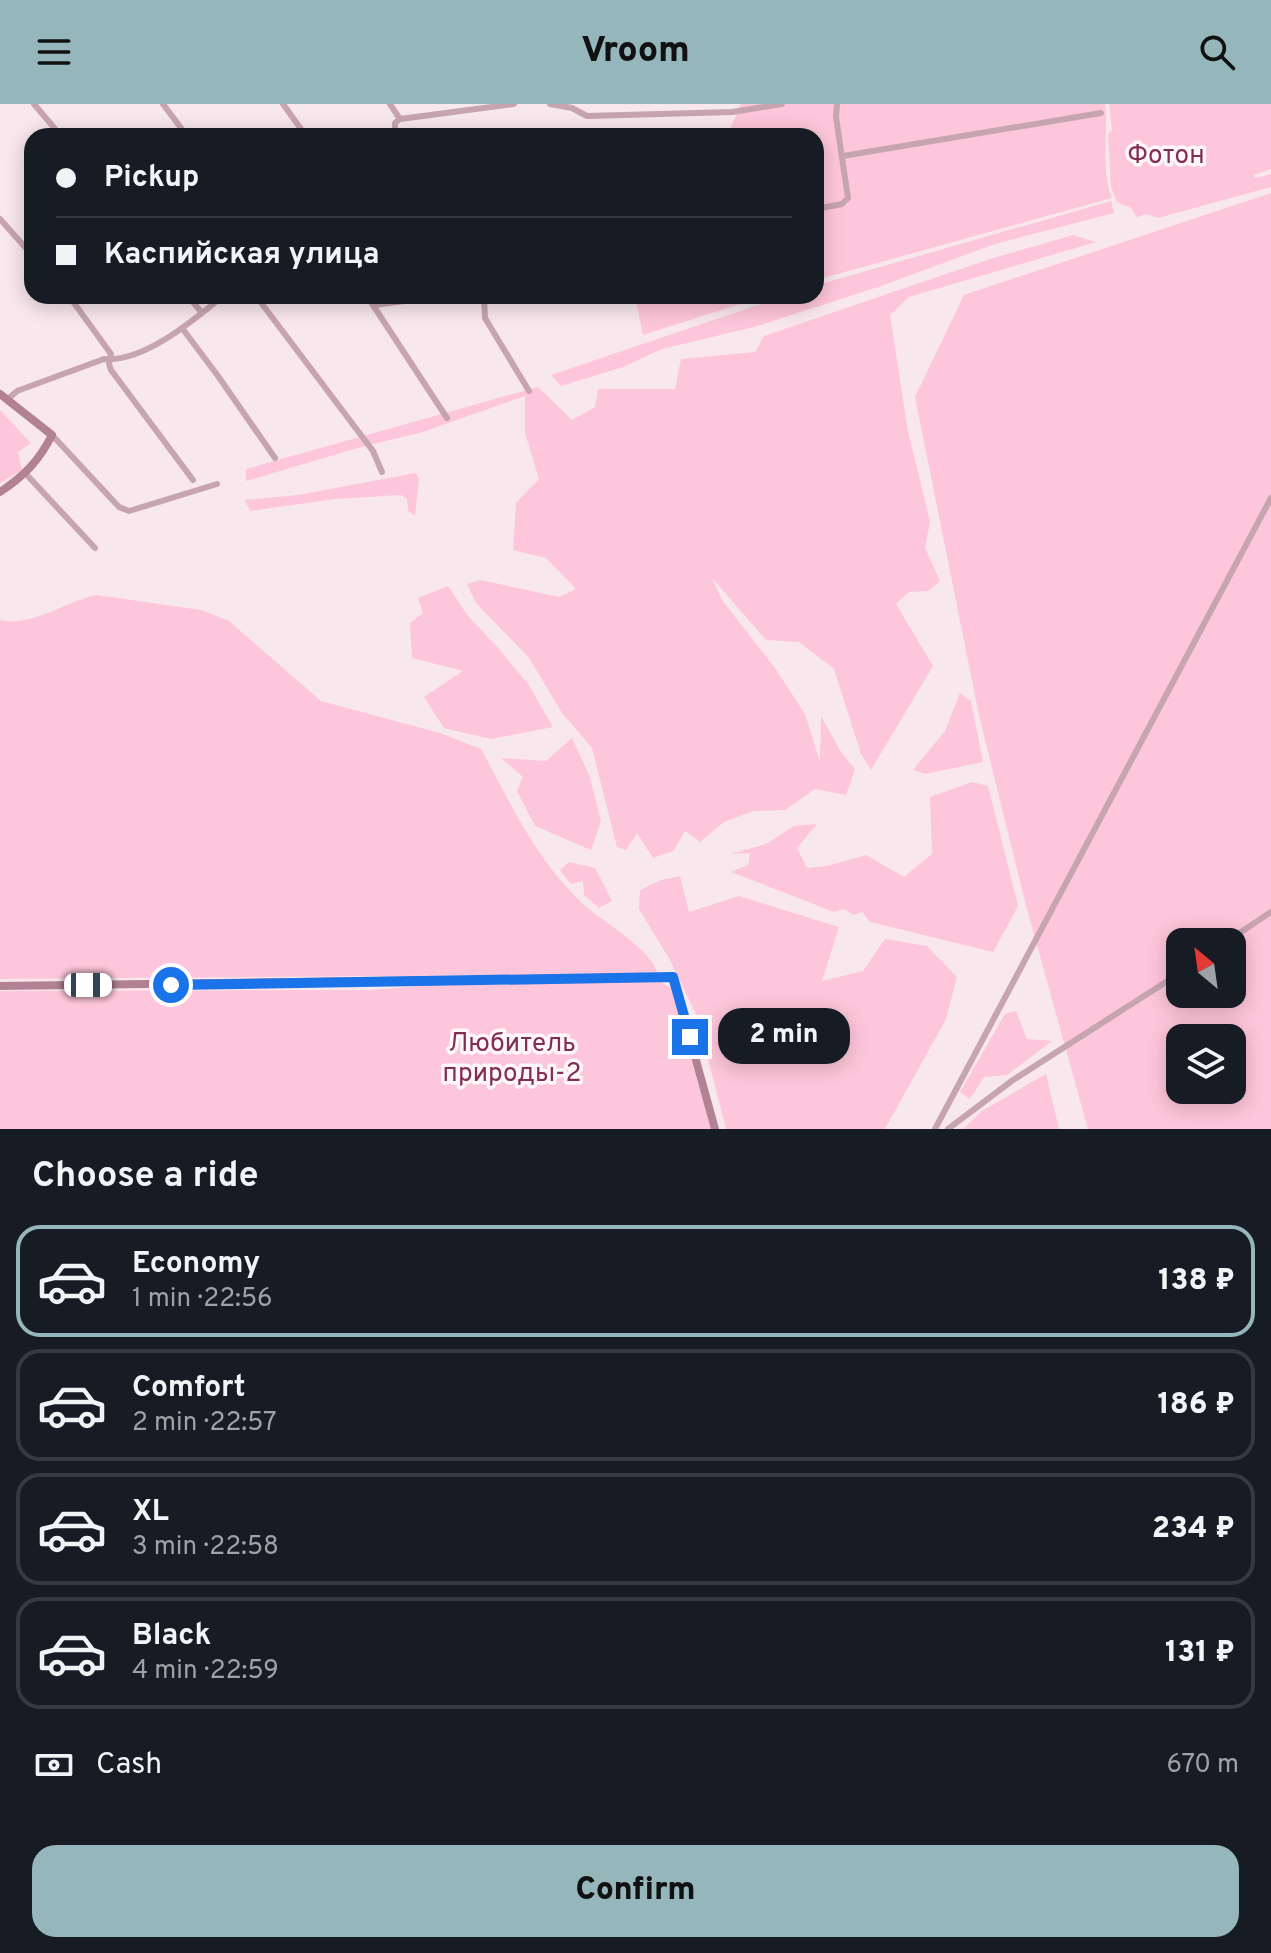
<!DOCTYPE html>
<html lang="en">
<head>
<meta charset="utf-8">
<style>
  body { margin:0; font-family:Overpass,sans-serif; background:#242831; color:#f1f3f6; height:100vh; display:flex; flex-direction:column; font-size:30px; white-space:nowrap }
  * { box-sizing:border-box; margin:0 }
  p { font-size:26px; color:#9ea1a6 }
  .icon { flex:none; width:44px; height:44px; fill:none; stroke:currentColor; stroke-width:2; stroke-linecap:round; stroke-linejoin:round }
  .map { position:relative; height:1025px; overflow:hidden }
  .drawer { display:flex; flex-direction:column; background:#171b24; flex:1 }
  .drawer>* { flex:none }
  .top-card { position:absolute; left:24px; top:24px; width:800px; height:176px; border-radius:24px; box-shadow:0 4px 20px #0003; display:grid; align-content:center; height:176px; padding:0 32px; background:#171b24 }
  .needle { width:52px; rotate:331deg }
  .controls { position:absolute; left:1166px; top:824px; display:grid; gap:16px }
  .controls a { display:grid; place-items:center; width:80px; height:80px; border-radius:16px; background:#171b24; box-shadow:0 4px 20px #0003; font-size:40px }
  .end { position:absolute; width:36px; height:36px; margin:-18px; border:10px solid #1a73e8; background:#fff; box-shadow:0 0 0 4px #fff }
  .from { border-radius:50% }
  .bubble { position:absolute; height:56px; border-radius:24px; background:#171b24; box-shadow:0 4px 20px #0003; font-size:26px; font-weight:800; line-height:56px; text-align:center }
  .car { position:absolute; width:24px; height:48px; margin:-24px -12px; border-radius:10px; box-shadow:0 0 6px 2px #0007; background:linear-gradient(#fff 24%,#345 0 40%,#fff 0 76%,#345 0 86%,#fff 0) }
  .top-card b { display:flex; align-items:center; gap:28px; height:76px; font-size:30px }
  .top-card b+b { border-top:2px solid #363941 }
  .top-card i { width:20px; height:20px; background:#f1f3f6 }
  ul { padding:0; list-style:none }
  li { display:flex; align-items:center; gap:24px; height:112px; margin:0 16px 12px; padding:0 16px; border:4px solid #363941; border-radius:24px }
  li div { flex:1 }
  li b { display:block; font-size:30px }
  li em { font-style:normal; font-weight:800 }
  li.selected { border-color:#95b7bc }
  li>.icon { width:72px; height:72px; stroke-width:1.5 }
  h2 { padding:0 32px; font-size:36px; line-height:96px }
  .pay { display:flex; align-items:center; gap:20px; height:88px; padding:0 32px; font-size:30px }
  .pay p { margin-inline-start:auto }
  .primary-button { display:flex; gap:16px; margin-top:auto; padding:16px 32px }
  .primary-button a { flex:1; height:92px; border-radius:24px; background:#95b7bc; color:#111; font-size:32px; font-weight:800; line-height:92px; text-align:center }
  header { display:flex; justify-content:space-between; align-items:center; height:104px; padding:0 32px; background:#95b7bc; color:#111; font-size:36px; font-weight:800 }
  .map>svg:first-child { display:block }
</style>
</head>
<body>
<header><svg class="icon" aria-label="menu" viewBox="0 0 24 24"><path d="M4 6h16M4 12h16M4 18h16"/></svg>Vroom<svg class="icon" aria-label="search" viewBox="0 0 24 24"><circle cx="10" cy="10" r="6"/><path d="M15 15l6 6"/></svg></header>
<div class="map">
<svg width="1271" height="1025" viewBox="0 0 1271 1025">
  <rect width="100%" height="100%" fill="#f8e7ed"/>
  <path fill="#fec6da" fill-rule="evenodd" d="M741 0H1105C1109 31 1100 63 1112 94L816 176V32H727Z
    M1109 0H1271V65L1254 71 1255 74 1271 70V83L1158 114 1146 110 1137 113 1131 104 1117 98 1111 83 1108 30 1112 26Z
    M1271 89V1025H1088L1025 798 979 611 915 293 964 191ZM1180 838H1232V890H1180ZM1180 934H1232V986H1180Z
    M1111 97 1114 109 995 140 881 182 754 223 662 245 623 263 561 282 551 271 785 192H816V182L824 179Z
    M1073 131 1096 138 909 193 890 211 908 328 930 417 925 444 940 477 928 487 909 488 896 500 933 562 871 666 861 650 834 565 799 538 766 536 712 474 722 496 775 564 805 610 820 658 821 612 841 648 855 665 846 691 815 685 785 706 754 707 724 718 700 738 685 727 673 747 653 754 637 729 626 746 617 743 592 644 562 609 529 554 476 499 467 480 481 476 559 493 576 485 546 454 513 446 516 399 539 375 525 329V292L423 328 361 343 246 377V365L538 283 572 316 595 303 598 285H675L681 255 755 248 764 232 990 155Z
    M635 192H765L643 231Z
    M0 306 31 339 18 348 22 366 0 379Z
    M416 369 419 375 415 412 408 407 407 395 401 391 335 395 250 407 245 396 298 391Z
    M448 482 468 512 500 546 528 580 553 623 491 635 444 624 424 593 463 567 412 554 410 519 423 509 418 494Z
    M97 491 201 506 229 517 321 597 440 629 481 645C511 700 536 756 582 799 602 818 650 843 658 870L0 875V516C34 523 65 497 97 491Z
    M960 589 971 597 983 658 925 670 913 666 945 627Z
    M572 634 590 673 601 717 591 746 535 722 517 687 523 673 501 654 546 657Z
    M972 678 988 682 1018 802 993 848 870 818 862 808 854 811 843 805 834 808 731 768 748 761 750 749 730 750 766 740 794 722 817 720 797 744 807 764 827 762 866 751 904 773 932 750 930 693Z
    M569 758 595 764 612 797 599 804 584 791 583 777 571 780 560 766Z
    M680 772 689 808 739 792 839 823 822 877 863 867 885 835 927 842 957 873 946 915 885 1025H726L697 912 670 856 639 805 640 786 661 776Z
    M660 878 671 884 711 1025H0V887L372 886 445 880Z
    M1016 907 1027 935 1052 937 1007 971 984 973 970 995 960 988 1005 910Z
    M1046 970 1059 1025H963L982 1007Z"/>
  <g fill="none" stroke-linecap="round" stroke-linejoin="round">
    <path stroke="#c6a4b0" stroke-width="6" d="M34 0 61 32
      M163 0 187 32
      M283 0 306 32
      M390 0 400 15
      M550 0 572 4 587 12 732 8 782 0
      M400 15 514 0
      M395 32V19L400 15
      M843 52 1101 9
      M816 105 842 100 848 94 836 13 837 0
      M0 115 32 151
      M69 192 111 250 109 260 111 266 193 376
      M188 192 202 209
      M256 192 373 347 382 368
      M367 192 447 314
      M484 192 485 214 529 287
      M374 201 442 192
      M182 224 218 272 275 354
      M8 295 17 287 104 255C143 259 194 216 223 192
      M52 331 119 403 129 407 217 380
      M26 370 95 444
      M1226 838 1271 808
      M935 1025 1271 394
      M948 1025 1013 976 1180 869"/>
    <path stroke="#b28193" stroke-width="8" d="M0 290 52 331C39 357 24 372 0 388
      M0 882 673 873 715 1025"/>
  </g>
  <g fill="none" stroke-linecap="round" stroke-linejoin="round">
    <path stroke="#1a73e8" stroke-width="10" d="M171 881 673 873 690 933"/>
  </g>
  <g text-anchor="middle" stroke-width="7" stroke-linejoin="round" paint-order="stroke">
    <g font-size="26" fill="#832d55" stroke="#fef7fa">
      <text x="1166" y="59">Фотон</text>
      <text x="512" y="947">Любитель<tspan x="512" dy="30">природы-2</tspan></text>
    </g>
  </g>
</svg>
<div class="controls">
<a><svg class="needle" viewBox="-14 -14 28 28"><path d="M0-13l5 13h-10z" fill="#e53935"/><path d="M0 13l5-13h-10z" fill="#9ea1a6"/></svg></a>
<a><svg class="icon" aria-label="layers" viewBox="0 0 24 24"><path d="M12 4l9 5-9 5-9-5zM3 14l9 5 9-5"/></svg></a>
</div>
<i class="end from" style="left:171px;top:881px"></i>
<i class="end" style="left:690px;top:933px"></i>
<div class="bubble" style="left:718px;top:904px;width:132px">2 min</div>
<i class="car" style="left:88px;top:881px;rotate:90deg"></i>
<div class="top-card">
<b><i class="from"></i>Pickup</b>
<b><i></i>Каспийская улица</b>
</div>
</div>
<section class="drawer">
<h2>Choose a ride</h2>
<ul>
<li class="selected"><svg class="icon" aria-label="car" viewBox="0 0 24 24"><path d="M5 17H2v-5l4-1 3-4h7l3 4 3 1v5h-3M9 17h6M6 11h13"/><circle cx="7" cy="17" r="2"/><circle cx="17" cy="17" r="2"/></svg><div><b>Economy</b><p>1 min · 22:56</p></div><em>138 ₽</em></li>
<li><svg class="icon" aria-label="car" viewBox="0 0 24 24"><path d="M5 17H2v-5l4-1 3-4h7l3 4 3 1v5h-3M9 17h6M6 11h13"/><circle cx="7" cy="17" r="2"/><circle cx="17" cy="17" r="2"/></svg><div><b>Comfort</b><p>2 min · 22:57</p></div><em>186 ₽</em></li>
<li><svg class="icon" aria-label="car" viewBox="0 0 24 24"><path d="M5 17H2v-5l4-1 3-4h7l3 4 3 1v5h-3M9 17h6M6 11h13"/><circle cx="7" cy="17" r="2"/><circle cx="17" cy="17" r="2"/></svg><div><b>XL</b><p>3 min · 22:58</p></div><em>234 ₽</em></li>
<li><svg class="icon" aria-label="car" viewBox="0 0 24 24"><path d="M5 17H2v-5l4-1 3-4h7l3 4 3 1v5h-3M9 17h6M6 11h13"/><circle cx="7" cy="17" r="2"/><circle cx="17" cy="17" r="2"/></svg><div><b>Black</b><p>4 min · 22:59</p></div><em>131 ₽</em></li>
</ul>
<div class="pay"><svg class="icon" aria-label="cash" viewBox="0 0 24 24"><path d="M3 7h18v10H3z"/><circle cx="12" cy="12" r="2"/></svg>Cash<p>670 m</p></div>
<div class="primary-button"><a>Confirm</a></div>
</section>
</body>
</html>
